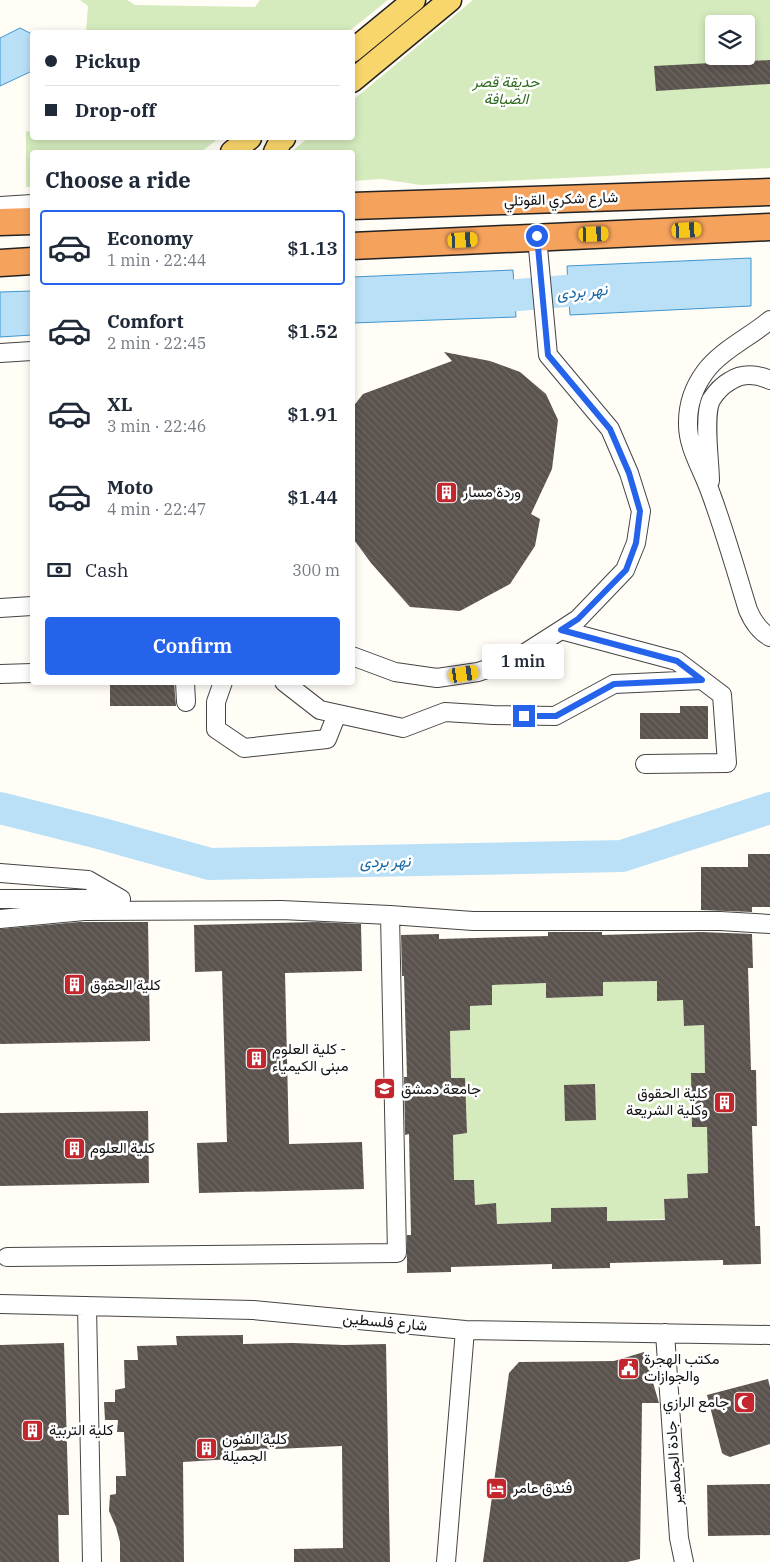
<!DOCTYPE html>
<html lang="en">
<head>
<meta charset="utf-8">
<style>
  body { margin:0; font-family:"IBM Plex Serif",Vazirmatn,serif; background:#f2f2f3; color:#1f2937; height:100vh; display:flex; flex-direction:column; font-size:19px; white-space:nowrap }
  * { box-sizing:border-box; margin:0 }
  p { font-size:16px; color:#747a83 }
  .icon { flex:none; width:28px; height:28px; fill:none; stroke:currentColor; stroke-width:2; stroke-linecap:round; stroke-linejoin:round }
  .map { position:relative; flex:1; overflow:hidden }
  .drawer { position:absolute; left:30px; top:150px; width:325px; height:535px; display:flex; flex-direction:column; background:#fff; border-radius:5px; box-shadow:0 2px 8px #0003 }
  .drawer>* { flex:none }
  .guide { position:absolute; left:30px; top:30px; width:325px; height:110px; border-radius:5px; box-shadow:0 2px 8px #0003; display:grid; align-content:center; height:110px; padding:0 15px; background:#fff }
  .fabs { position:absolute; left:705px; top:15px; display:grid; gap:10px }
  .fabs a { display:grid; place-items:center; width:50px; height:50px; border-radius:5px; background:#fff; box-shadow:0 2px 8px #0003; font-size:25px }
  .end { position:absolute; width:22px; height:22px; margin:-11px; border:6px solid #2563eb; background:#fff; box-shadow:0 0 0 2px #fff }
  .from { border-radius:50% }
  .bubble { position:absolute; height:35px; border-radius:5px; background:#fff; box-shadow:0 2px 8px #0003; font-size:16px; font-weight:600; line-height:35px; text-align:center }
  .car { position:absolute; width:15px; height:30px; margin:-15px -8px; border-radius:6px; box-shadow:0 0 4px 1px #0007; background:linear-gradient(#f5c518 24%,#345 0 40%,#f5c518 0 76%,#345 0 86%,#f5c518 0) }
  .guide b { display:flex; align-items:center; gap:18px; height:48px; font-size:19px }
  .guide b+b { border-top:1px solid #e0e1e3 }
  .guide i { width:12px; height:12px; background:#1f2937 }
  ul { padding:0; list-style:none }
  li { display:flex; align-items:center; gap:15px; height:75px; margin:0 10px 8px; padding:0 5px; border:2px solid transparent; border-radius:5px }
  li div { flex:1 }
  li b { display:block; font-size:19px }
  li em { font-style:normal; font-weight:600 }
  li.current { border-color:#2563eb }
  li>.icon { width:45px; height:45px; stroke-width:1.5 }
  h2 { padding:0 15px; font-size:22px; line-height:60px }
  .pay { display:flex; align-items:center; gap:12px; height:55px; padding:0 15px; font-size:19px }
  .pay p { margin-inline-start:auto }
  .action { display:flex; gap:10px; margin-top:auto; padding:10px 15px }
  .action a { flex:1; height:58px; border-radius:5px; background:#2563eb; color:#fff; font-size:20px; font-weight:600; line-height:58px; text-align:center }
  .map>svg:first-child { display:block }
</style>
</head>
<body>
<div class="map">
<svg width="770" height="1562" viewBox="0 0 770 1562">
  <defs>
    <pattern id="building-back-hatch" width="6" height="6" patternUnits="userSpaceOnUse" patternTransform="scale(1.25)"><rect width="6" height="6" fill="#5a524d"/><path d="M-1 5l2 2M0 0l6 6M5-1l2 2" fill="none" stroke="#6d6662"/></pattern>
  </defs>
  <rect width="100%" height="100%" fill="#fffdf5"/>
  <path fill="#d5ebbd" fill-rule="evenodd" d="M80 0H127L135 5 255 7 260 0H388L348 32H86L88 6Z
    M473 0H770V168L421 185 381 179 353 181 352 152H291L308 138H352L353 100ZM714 24H746V56H714Z
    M26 131 32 132V138H219L201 152H32V187H26Z
    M657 981V1001L683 1000 684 1026 704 1025 705 1073 691 1074 692 1127H707L708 1173 687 1174 688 1198 664 1199 665 1219 607 1221V1207L551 1208V1222L497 1224 496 1203 475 1205 474 1180H454L453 1135 467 1133 465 1078H451L450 1031 470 1030V1006L492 1005V985L546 983 547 998 603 996V982Z"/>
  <path fill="#b9e0f7" stroke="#3f96cf" d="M20 28 32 34V71L0 86V38Z
    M751 258V306L570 315 568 290 567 266Z
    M513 270 516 317 353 323V277Z
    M32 291V335L0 337V292Z"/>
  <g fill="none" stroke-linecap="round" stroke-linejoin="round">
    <path stroke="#b9e0f7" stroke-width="32" d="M472 299 612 287
      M0 808 99 833 210 864 622 856 770 808"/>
  </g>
  <path fill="url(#building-back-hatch)" fill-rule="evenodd" d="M770 60V84L656 91 654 66Z
    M444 352 490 361 520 372 546 394 558 420 552 469 531 514 540 519 535 546 510 584 460 611 410 607 371 563 352 537V408L363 394 452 361Z
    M110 682H174L176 706H110Z
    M680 706H708V739H640V713H680Z
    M748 854H770V907H752V912L701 910V867H748Z
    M79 922H148L150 1041 0 1044V929Z
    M317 922 361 924 362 971 285 973 289 1144 362 1142 364 1189 199 1193 197 1143 227 1142 222 971 195 972 194 925Z
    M548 932H602V935L701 932 752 934 753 968H748L751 1070H756L757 1126H752L755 1226H760L761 1264 723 1265V1260L610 1263V1268L552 1269V1264L451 1267V1272L407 1273V1235H411L409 1134 405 1135 404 1077H407L404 976H402L401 935 439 934V939L548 936ZM657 981V1001L683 1000 684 1026 704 1025 705 1073H691L692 1127H707L708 1173 687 1174 688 1198 664 1199 665 1220 607 1221V1207L551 1208V1222L497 1224 496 1203 475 1205 474 1180H454L453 1135 467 1133 465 1078H451L450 1031 470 1030V1006L492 1005V985L546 983V998L603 996V982Z
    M595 1084 596 1120 565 1121 564 1085Z
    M148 1111 149 1183 0 1186V1113Z
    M243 1335V1344L293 1343 344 1345 386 1344 390 1562H294V1549L343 1548 342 1446 231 1451V1459L183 1462 184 1562H120V1542L116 1527 109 1511 110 1495 116 1494V1476H126L124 1432H117L118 1420H105L104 1402H115V1390L125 1388 124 1360H138L137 1346 177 1345 176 1336Z
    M64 1343 69 1515H58L59 1562H0V1345Z
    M644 1352 659 1403H642L640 1559 627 1562H483L509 1373 519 1362 614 1361Z
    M768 1379 770 1387V1444L730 1457 725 1455 722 1453 707 1395Z
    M770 1484V1535L708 1536 707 1485Z"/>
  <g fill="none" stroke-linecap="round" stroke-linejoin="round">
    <defs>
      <path id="minor" d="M0 206 32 204
        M770 320C750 337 720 351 705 372 694 387 688 403 688 422 687 447 703 470 711 494 725 532 736 571 748 610 753 622 759 631 770 637
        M0 353 32 351
        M710 481C710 462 703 417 711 400 716 392 721 386 730 381 742 373 757 374 770 380
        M0 608 32 606
        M561 630 677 661 722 695 727 763 645 764
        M352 656 395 672 437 678 478 672 514 660 561 630 578 619 625 570 636 543 641 511 629 473 610 429 548 355 537 237
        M0 674 32 673
        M185 682 186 702
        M223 682 216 702V729L244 748 327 739 337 714
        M284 682 320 710 403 728 445 712 493 715 555 716 614 684 702 680
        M0 873 88 880 121 899H0
        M0 919 84 911 281 910 390 915 473 921H720L770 924
        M7 1257 397 1253 390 915
        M0 1304 253 1310 465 1330 770 1335
        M87 1306 92 1562
        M665 1333 679 1538 684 1562
        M446 1562 465 1330"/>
      <path id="major" d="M352 51 414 0
        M352 81 450 0
        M232 152 250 138
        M275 152 281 140 284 138"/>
      <path id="highway" d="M352 206 770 192
        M0 222 32 221
        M352 246 770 227
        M0 263 32 261"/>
    </defs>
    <use href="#minor" stroke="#444" stroke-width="20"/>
    <use href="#major" stroke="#222" stroke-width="25"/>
    <use href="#highway" stroke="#222" stroke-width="29"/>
    <use href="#minor" stroke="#fff" stroke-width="18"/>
    <use href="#major" stroke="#f9d66b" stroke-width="22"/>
    <use href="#highway" stroke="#f5a25d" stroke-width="26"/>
  </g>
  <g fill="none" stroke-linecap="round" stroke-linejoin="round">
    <path stroke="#2563eb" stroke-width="6" d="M524 716H556L614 684 702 680 677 661 561 630 578 619 626 570 636 543 640 511 629 473 610 429 548 355 537 236"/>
  </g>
  <defs>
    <symbol id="building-square" viewBox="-11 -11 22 22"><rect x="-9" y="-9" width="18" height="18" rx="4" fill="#c4262e" stroke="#fff"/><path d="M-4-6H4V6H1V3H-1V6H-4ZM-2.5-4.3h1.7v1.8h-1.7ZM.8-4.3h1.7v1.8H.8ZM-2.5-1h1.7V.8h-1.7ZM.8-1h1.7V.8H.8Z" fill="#fff"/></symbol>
    <symbol id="university-square" viewBox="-11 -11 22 22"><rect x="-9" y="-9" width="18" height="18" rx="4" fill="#c4262e" stroke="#fff"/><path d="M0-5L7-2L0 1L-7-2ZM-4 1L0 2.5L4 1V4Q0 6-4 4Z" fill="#fff"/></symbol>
    <symbol id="civic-square" viewBox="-11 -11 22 22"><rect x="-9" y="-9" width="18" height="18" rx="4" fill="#c4262e" stroke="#fff"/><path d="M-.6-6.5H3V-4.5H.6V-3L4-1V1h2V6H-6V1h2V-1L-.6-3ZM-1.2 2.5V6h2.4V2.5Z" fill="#fff"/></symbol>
    <symbol id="mosque-square" viewBox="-11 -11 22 22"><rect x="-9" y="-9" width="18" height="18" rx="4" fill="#c4262e" stroke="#fff"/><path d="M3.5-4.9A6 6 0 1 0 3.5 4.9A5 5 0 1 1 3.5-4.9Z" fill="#fff"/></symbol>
    <symbol id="hotel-square" viewBox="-11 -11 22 22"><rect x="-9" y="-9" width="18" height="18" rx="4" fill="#c4262e" stroke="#fff"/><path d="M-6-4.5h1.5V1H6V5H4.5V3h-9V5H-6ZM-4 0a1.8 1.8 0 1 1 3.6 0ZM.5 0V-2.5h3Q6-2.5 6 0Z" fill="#fff"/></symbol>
  </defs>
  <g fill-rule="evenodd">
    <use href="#building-square" x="434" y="480" width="25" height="25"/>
    <use href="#building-square" x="62" y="972" width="25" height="25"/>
    <use href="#building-square" x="244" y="1046" width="25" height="25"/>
    <use href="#university-square" x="372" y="1076" width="25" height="25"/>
    <use href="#building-square" x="712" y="1090" width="25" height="25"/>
    <use href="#building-square" x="62" y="1136" width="25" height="25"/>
    <use href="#civic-square" x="616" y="1356" width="25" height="25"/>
    <use href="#mosque-square" x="732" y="1390" width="25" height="25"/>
    <use href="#building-square" x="20" y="1418" width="25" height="25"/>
    <use href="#building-square" x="194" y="1436" width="25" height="25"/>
    <use href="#hotel-square" x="484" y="1476" width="25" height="25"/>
  </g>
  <g text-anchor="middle" stroke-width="5" stroke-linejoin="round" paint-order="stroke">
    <g font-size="15" font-style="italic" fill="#2f6b1f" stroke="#fff">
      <text x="506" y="87">حديقة قصر<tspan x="506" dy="17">الضيافة</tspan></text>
    </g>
    <g font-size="15" fill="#111" stroke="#fff">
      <text transform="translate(561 199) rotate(-2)" y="5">شارع شكري القوتلي</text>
      <text transform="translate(385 1322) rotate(5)" y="5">شارع فلسطين</text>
      <text transform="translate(674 1463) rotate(-94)" y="5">جادة الجماهير</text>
    </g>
    <g font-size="15" fill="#111" stroke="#fff" text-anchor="start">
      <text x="463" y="497">وردة مسار</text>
      <text x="90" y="990">كلية الحقوق</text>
      <text x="272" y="1054">كلية العلوم -<tspan x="272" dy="17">مبنى الكيمياء</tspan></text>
      <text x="401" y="1094">جامعة دمشق</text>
      <text x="708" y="1098" text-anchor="end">كلية الحقوق<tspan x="708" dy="17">وكلية الشريعة</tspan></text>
      <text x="90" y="1153">كلية العلوم</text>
      <text x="644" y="1364">مكتب الهجرة<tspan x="644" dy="17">والجوازات</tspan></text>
      <text x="729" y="1407" text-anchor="end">جامع الرازي</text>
      <text x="49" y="1435">كلية التربية</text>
      <text x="222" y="1444">كلية الفنون<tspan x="222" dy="17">الجميلة</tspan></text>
      <text x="513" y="1493">فندق عامر</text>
    </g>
    <g font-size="16" font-style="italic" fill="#1768a6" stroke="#fff">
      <text transform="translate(582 291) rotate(-5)" y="6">نهر بردى</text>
      <text transform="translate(385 861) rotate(-1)" y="6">نهر بردى</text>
    </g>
  </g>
</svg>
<div class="fabs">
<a><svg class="icon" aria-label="layers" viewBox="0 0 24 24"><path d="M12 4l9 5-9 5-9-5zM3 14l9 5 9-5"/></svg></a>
</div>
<i class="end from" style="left:537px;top:236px"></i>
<i class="end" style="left:524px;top:716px"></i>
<div class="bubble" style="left:482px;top:644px;width:82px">1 min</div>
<i class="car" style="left:687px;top:230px;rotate:87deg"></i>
<i class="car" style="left:594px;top:234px;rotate:88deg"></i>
<i class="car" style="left:463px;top:240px;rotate:87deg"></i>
<i class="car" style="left:464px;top:674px;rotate:81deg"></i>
<div class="guide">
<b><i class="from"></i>Pickup</b>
<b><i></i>Drop-off</b>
</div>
<section class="drawer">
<h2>Choose a ride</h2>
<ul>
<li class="current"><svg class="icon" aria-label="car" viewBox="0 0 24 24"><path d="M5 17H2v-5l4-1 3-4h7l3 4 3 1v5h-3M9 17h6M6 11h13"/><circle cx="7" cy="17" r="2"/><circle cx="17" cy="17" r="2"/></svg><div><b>Economy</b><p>1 min · 22:44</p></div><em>$1.13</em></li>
<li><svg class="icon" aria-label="car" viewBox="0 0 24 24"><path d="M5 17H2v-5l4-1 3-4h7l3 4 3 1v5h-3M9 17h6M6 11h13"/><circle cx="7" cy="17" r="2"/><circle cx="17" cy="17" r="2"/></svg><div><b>Comfort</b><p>2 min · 22:45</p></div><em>$1.52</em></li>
<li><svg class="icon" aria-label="car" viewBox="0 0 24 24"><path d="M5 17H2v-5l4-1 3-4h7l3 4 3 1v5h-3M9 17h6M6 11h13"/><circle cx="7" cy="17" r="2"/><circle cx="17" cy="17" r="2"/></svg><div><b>XL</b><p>3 min · 22:46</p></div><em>$1.91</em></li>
<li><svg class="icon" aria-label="car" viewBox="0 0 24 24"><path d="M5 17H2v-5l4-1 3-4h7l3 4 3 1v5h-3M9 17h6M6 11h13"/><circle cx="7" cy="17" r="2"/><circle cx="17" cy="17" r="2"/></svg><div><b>Moto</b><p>4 min · 22:47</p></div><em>$1.44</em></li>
</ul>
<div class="pay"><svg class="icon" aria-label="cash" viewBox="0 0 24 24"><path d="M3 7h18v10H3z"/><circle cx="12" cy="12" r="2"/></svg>Cash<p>300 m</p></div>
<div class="action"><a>Confirm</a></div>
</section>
</div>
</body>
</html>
